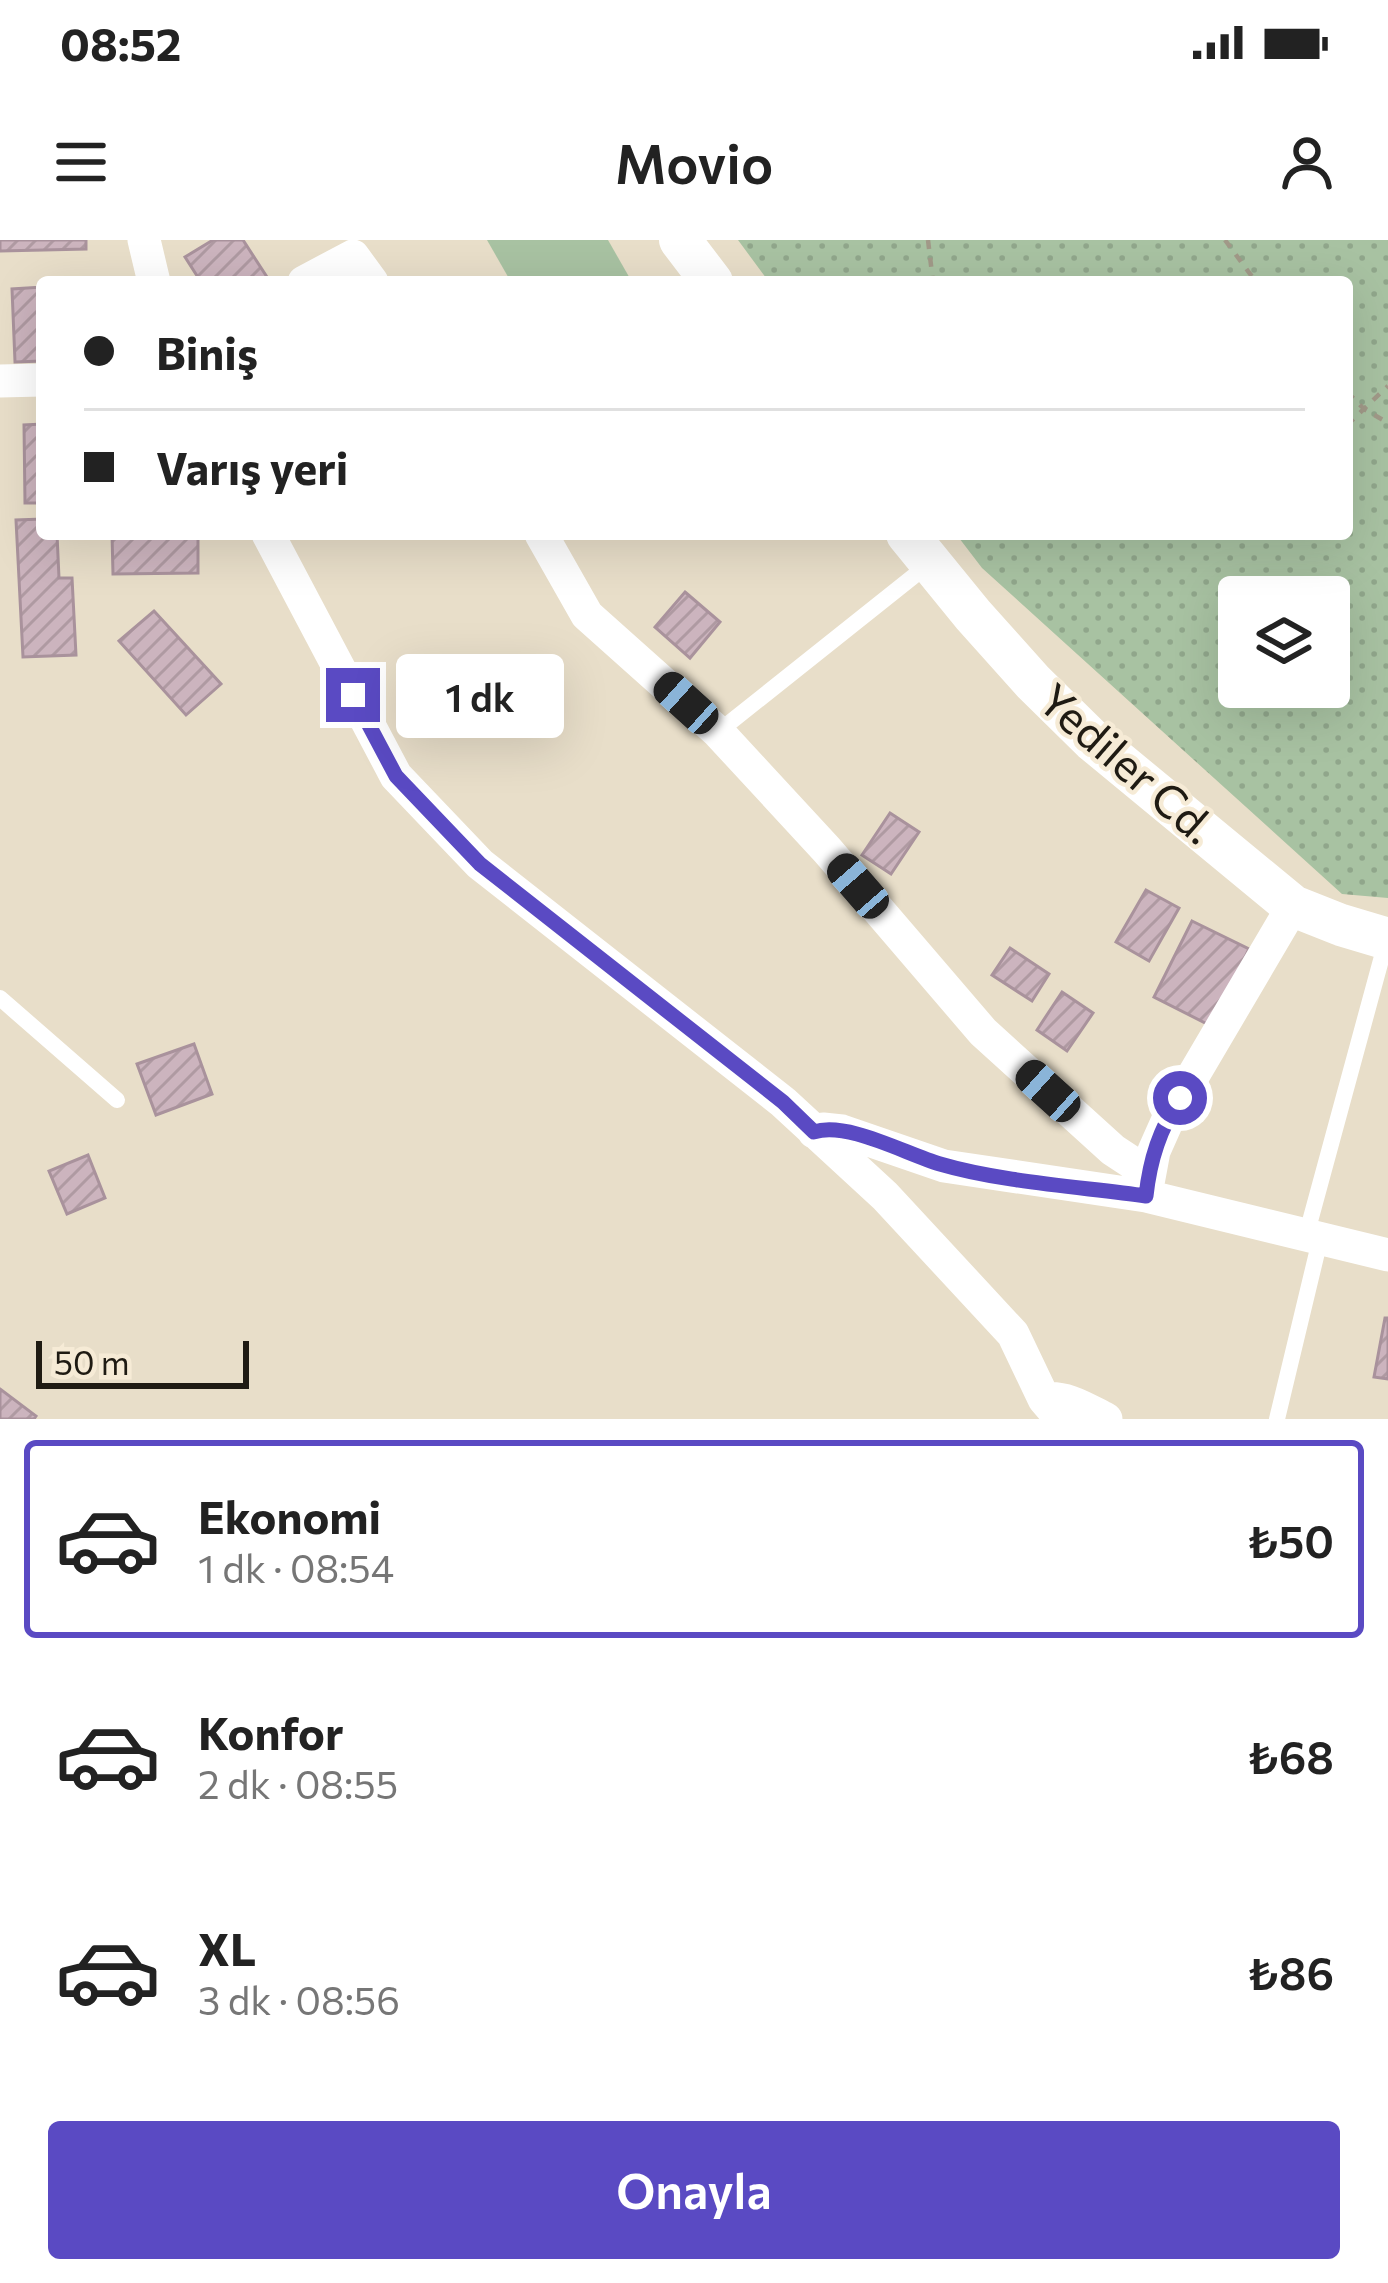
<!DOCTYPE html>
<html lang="tr">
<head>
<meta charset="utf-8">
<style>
  body { margin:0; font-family:Commissioner,sans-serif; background:#f6f6f6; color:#222; height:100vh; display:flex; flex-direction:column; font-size:45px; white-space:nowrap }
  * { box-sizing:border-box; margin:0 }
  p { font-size:39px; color:#767676 }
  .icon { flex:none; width:66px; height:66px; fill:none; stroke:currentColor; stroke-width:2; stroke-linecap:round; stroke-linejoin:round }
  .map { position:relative; height:1179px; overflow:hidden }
  .panel { display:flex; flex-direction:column; background:#fff; flex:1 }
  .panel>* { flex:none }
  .hud { position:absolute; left:36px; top:36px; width:1317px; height:264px; border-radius:12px; box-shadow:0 12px 48px #0002; display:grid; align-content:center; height:264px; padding:0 48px; background:#fff }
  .tools { position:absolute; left:1218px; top:336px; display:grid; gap:24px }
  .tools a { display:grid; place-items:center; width:132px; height:132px; border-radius:12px; background:#fff; box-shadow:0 12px 48px #0002; font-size:60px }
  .scale { position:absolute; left:36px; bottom:30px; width:213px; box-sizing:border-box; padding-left:12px; border:6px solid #1f1b13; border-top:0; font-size:33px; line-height:42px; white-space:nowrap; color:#1f1b13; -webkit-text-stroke:9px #f6ebd6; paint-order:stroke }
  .end { position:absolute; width:54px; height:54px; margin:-27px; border:15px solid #5a4ac3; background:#fff; box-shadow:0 0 0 6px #fff }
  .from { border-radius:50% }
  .bubble { position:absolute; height:84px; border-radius:12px; background:#fff; box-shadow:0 12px 48px #0002; font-size:39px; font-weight:600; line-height:84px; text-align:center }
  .car { position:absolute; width:36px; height:72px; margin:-36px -18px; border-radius:15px; box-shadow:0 0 9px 3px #0007; background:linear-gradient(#222 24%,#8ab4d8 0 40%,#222 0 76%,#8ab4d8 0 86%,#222 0) }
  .hud b { display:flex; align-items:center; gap:42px; height:114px; font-size:45px }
  .hud b+b { border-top:3px solid #e0e0e0 }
  .hud i { width:30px; height:30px; background:#222 }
  ul { padding:21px 0 0; list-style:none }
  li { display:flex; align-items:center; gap:36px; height:198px; margin:0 24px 18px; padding:0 24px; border:6px solid transparent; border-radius:12px }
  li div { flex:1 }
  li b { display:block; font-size:45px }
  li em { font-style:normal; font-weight:600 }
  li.current { border-color:#5a4ac3 }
  li>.icon { width:108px; height:108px; stroke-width:1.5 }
  .button { display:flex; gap:24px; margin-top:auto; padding:24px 48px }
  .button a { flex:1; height:138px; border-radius:12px; background:#5a4ac3; color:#fff; font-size:48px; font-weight:600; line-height:138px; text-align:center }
  .status { display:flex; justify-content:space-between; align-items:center; height:84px; padding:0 60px; background:#fff; direction:ltr }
  .status svg { height:33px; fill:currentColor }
  header { display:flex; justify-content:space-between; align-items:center; height:156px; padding:0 48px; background:#fff; font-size:54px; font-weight:600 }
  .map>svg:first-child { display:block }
</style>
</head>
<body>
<div class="status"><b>08:52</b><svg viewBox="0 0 49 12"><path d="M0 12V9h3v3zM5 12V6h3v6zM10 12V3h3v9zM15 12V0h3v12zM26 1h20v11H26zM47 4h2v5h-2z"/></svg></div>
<header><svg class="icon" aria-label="menu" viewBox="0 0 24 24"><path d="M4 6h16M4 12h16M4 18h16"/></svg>Movio<svg class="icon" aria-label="person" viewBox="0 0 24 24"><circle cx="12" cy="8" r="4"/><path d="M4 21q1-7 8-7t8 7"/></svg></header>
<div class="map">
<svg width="1388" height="1179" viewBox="0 0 1388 1179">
  <defs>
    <pattern id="park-dots" width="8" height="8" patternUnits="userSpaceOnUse" patternTransform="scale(3)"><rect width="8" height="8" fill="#a8c2a2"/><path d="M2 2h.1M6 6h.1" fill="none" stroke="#90a68b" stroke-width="1.8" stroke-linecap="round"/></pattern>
    <pattern id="building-hatch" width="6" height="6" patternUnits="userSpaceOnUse" patternTransform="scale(3)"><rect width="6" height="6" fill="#ccb4be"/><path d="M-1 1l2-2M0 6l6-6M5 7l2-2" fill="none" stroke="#af9aa2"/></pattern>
  </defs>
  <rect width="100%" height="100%" fill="#e8dec9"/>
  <path fill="url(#park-dots)" fill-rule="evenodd" d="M738 0H1388V658L1342 654 982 328 956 294H1347V42H769ZM1239 357H1329V447H1239Z"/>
  <path fill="#a8c2a2" d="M487 0H608L632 42H511Z"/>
  <path fill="url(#building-hatch)" stroke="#a9929c" stroke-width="3" d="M0 0H86V9L0 11Z
    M213 0H243L267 37 259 42H201L185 17Z
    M42 47V121L15 122 12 49Z
    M42 184V263H25L24 185Z
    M42 279V294H57L59 338H72L76 415 23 417 16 280Z
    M112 294H198V333L113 334Z
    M685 352 720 382 690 418 655 387Z
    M154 371 221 444 186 475 119 401Z
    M890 573 919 592 891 634 862 615Z
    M1146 650 1179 668 1149 721 1116 702Z
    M1192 681 1249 709 1211 786 1154 757Z
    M1010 708 1049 734 1032 761 992 735Z
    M1062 752 1093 773 1067 811 1037 790Z
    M194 804 212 854 156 875 137 824Z
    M88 915 105 958 67 974 49 931Z
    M1385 1078H1388V1139L1374 1137Z
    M0 1149 36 1176 34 1179H0Z"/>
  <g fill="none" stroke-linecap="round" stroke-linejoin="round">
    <path stroke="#a19988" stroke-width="4.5" stroke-dasharray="9 9" stroke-linecap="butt" d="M928 0 933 42
      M1225 0 1256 42
      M1347 152 1364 169 1388 183
      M1347 185 1388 146"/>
    <path stroke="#fff" stroke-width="16" d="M718 492 929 324
      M0 758 117 860
      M1306 996 1387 698
      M1277 1179 1320 1000"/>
    <path stroke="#fff" stroke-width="33" d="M144 0 154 42
      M304 42 353 16 372 42
      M0 141 42 140
      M268 294 396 536 480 624 783 862 885 956 1013 1094 1044 1159 1061 1179
      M541 294 587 375 718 492 827 610 983 792 1113 910 1148 933
      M814 892 823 889 842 891 944 926 1146 956 1388 1015
      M1146 954 1154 911 1170 875 1293 666
      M1044 1159C1067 1156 1086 1169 1106 1179"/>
    <path stroke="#fff" stroke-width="42" d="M680 0 712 42
      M907 294 973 375 1033 442 1093 501 1293 666 1341 685 1388 699"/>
  </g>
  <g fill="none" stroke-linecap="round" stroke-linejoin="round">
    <path stroke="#5a4ac3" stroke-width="15" d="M353 455 396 536 480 624 783 862 814 892C847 881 906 914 940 924 1001 942 1082 947 1146 956 1150 919 1160 889 1180 858"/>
  </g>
  <g text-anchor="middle" stroke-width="9" stroke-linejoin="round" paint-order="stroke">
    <g font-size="45" fill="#1f1b13" stroke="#f6ebd6">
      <text transform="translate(1127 524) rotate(41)" y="16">Yediler Cd.</text>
    </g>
  </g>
</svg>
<div class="tools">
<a><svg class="icon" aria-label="layers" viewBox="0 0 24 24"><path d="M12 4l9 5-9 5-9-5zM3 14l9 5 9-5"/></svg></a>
</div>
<div class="scale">50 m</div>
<i class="end from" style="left:1180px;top:858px"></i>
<i class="end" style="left:353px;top:455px"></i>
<div class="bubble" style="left:396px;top:414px;width:168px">1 dk</div>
<i class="car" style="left:686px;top:463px;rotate:312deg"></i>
<i class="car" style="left:858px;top:646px;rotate:319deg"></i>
<i class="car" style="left:1048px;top:851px;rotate:312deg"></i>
<div class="hud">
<b><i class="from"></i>Biniş</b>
<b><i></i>Varış yeri</b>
</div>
</div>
<section class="panel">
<ul>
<li class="current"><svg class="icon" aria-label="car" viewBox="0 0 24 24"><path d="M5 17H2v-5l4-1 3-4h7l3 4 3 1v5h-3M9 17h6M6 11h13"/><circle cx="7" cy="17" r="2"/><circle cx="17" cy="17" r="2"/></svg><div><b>Ekonomi</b><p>1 dk · 08:54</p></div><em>₺50</em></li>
<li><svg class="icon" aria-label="car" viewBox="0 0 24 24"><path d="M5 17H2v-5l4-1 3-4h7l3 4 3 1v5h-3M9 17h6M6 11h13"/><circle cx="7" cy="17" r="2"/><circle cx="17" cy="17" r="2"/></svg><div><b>Konfor</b><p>2 dk · 08:55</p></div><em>₺68</em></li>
<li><svg class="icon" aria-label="car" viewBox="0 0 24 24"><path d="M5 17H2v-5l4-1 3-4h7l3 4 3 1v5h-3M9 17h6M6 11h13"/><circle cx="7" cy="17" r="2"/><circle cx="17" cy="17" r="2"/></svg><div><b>XL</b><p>3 dk · 08:56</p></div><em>₺86</em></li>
</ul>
<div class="button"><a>Onayla</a></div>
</section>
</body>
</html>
